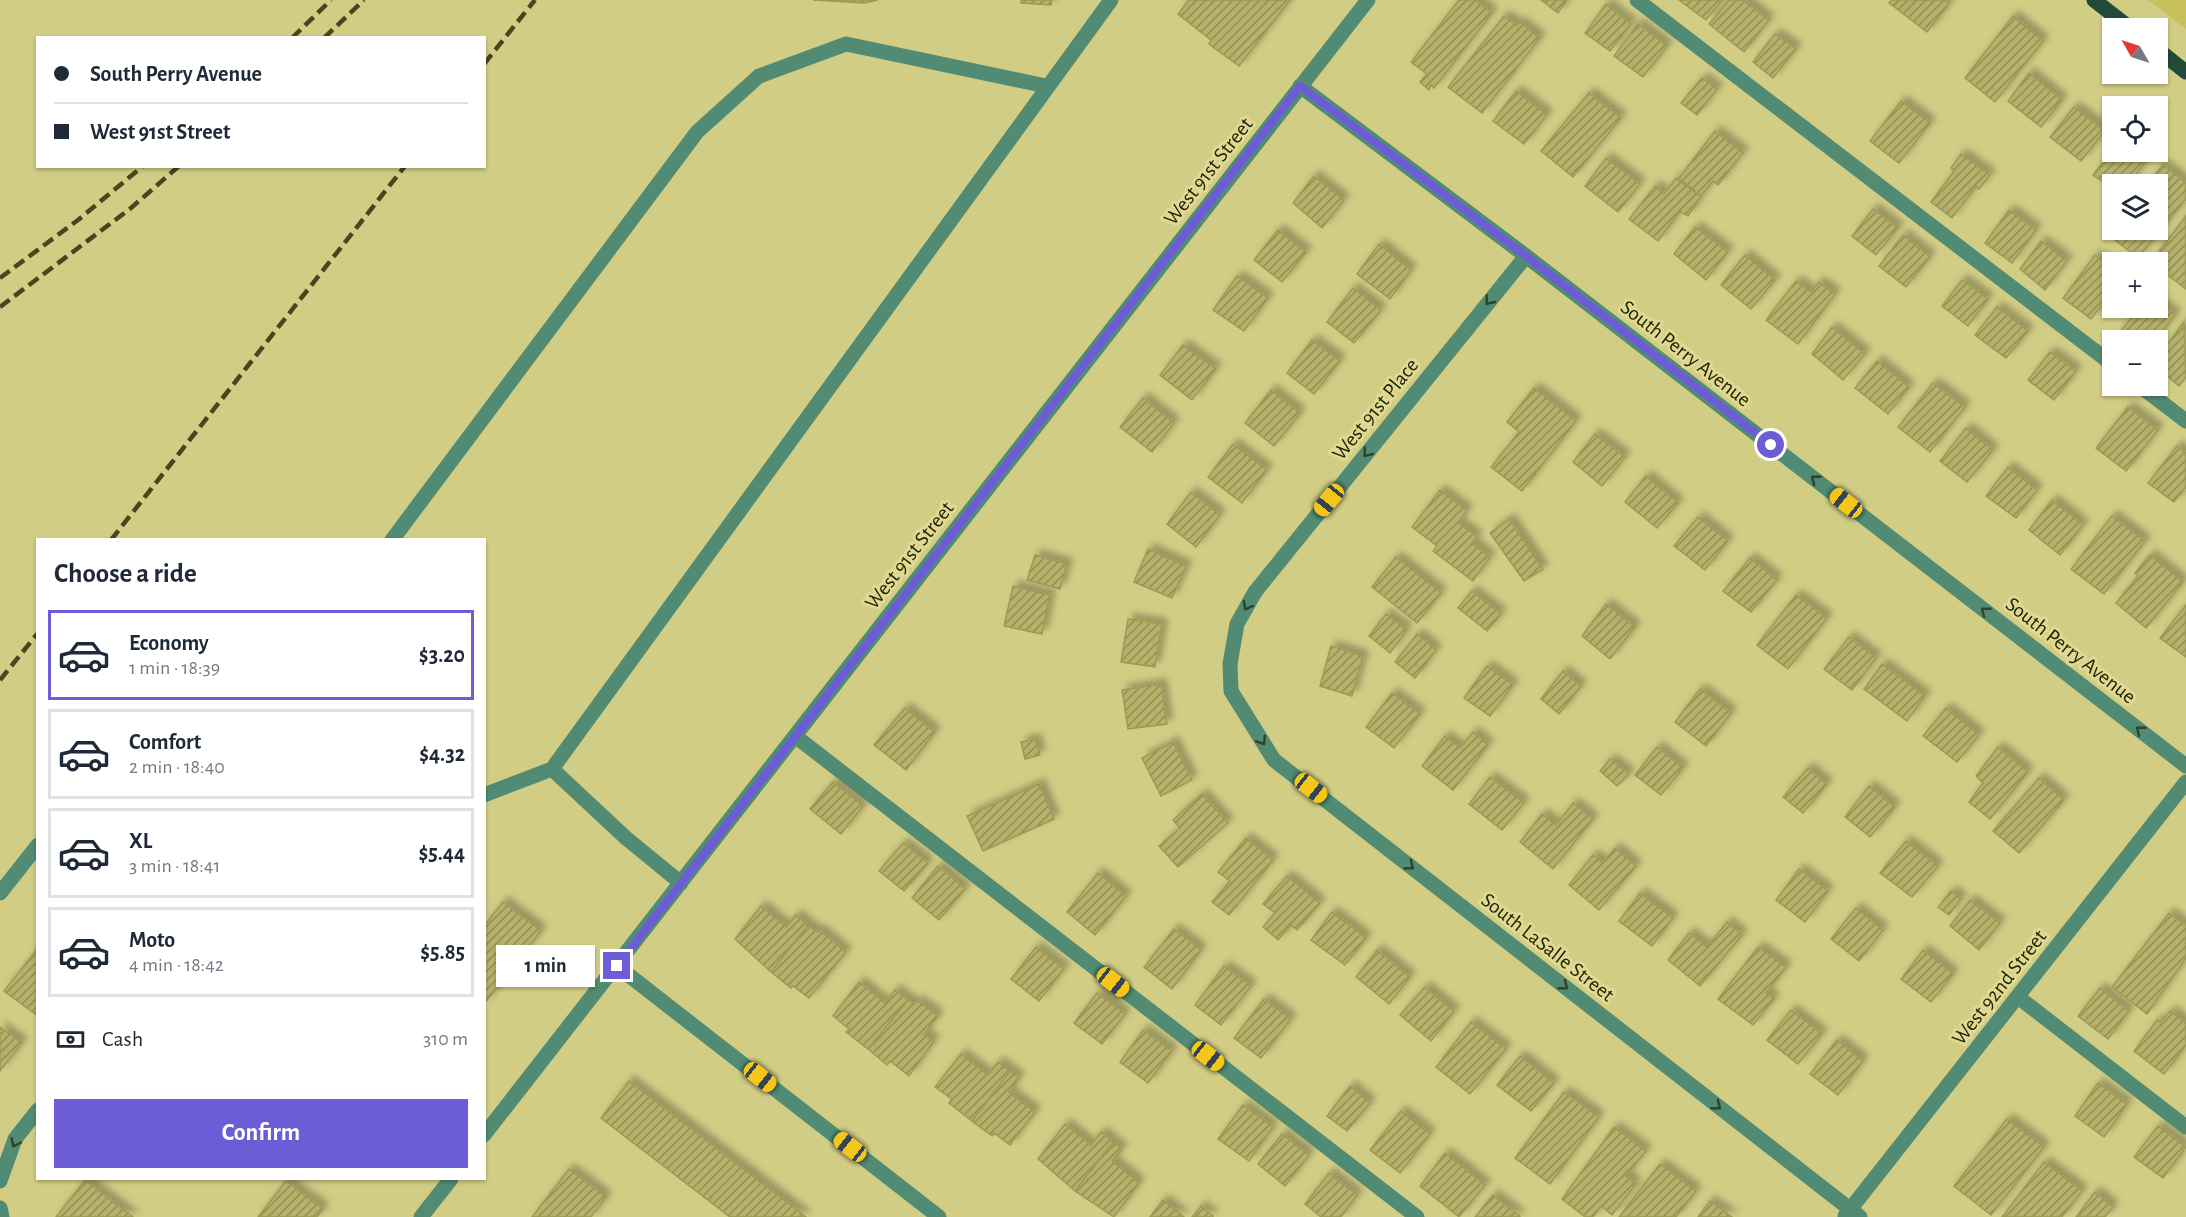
<!DOCTYPE html>
<html lang="en">
<head>
<meta charset="utf-8">
<style>
  body { margin:0; font-family:"Alegreya Sans",sans-serif; background:#f2f2f3; color:#1f2937; height:100vh; display:flex; flex-direction:column; font-size:22px; white-space:nowrap }
  * { box-sizing:border-box; margin:0 }
  p { font-size:20px; color:#747a83 }
  .icon { flex:none; width:33px; height:33px; fill:none; stroke:currentColor; stroke-width:2; stroke-linecap:round; stroke-linejoin:round }
  .map { position:relative; flex:1; overflow:hidden }
  .details { position:absolute; left:36px; top:538px; width:450px; height:642px; display:flex; flex-direction:column; background:#fff; border-radius:0px; box-shadow:0 2px 4px #0004 }
  .details>* { flex:none }
  .hud { position:absolute; left:36px; top:36px; width:450px; height:132px; border-radius:0px; box-shadow:0 2px 4px #0004; display:grid; align-content:center; height:132px; padding:0 18px; background:#fff }
  .needle { width:39px; rotate:309deg }
  .controls { position:absolute; left:2102px; top:18px; display:grid; gap:12px }
  .controls a { display:grid; place-items:center; width:66px; height:66px; border-radius:0px; background:#fff; box-shadow:0 2px 4px #0004; font-size:30px }
  .end { position:absolute; width:27px; height:27px; margin:-14px; border:8px solid #6c5dd7; background:#fff; box-shadow:0 0 0 3px #fff }
  .from { border-radius:50% }
  .bubble { position:absolute; height:42px; border-radius:0px; background:#fff; box-shadow:0 2px 4px #0004; font-size:20px; font-weight:700; line-height:42px; text-align:center }
  .car { position:absolute; width:18px; height:36px; margin:-18px -9px; border-radius:8px; box-shadow:0 0 4px 2px #0007; background:linear-gradient(#f5c518 24%,#345 0 40%,#f5c518 0 76%,#345 0 86%,#f5c518 0) }
  .hud b { display:flex; align-items:center; gap:21px; height:57px; font-size:22px }
  .hud b+b { border-top:2px solid #e0e1e3 }
  .hud i { width:15px; height:15px; background:#1f2937 }
  ul { padding:0; list-style:none }
  li { display:flex; align-items:center; gap:18px; height:90px; margin:0 12px 9px; padding:0 6px; border:3px solid #e0e1e3; border-radius:0px }
  li div { flex:1 }
  li b { display:block; font-size:22px }
  li em { font-style:normal; font-weight:700 }
  li.selected { border-color:#6c5dd7 }
  li>.icon { width:54px; height:54px; stroke-width:1.5 }
  h2 { padding:0 18px; font-size:27px; line-height:72px }
  .pay { display:flex; align-items:center; gap:15px; height:66px; padding:0 18px; font-size:22px }
  .pay p { margin-inline-start:auto }
  .action { display:flex; gap:12px; margin-top:auto; padding:12px 18px }
  .action a { flex:1; height:69px; border-radius:0px; background:#6c5dd7; color:#fff; font-size:24px; font-weight:700; line-height:69px; text-align:center }
  .map>svg:first-child { display:block }
</style>
</head>
<body>
<div class="map">
<svg width="2186" height="1217" viewBox="0 0 2186 1217">
  <defs>
    <pattern id="building-hatch" width="6" height="6" patternUnits="userSpaceOnUse" patternTransform="scale(1.5)"><rect width="6" height="6" fill="#b5b06a"/><path d="M-1 1l2-2M0 6l6-6M5 7l2-2" fill="none" stroke="#938f55"/></pattern>
    <filter id="shadow"><feDropShadow dx="5.5" dy="-5.5" stdDeviation="3" flood-color="#0004"/></filter>
  </defs>
  <rect width="100%" height="100%" fill="#d2cd85"/>
  <path fill="#c8c05a" d="M2148 0H2186V29Z"/>
  <path fill="url(#building-hatch)" stroke="#9e9953" stroke-width="1.5" filter="url(#shadow)" d="M813 0H878L864 3Z
    M1021 0H1052L1051 5 1021 3Z
    M1189 0H1290L1239 66 1209 44 1211 40 1178 14Z
    M1459 0H1475L1492 13 1434 88 1431 85 1429 90 1420 82 1427 74 1411 62Z
    M1541 0H1567L1558 13Z
    M1679 0H1722L1706 20Z
    M1729 0H1743L1769 20 1744 52 1709 24Z
    M1892 0H1944L1949 4 1927 32 1889 3Z
    M1606 4 1631 24 1610 51 1585 33Z
    M1504 16 1517 25 1519 22 1540 38 1482 113 1448 87Z
    M2013 16 2043 41 1995 102 1965 78Z
    M1638 24 1667 46 1643 77 1614 56Z
    M1775 34 1796 49 1773 78 1753 62Z
    M2029 73 2062 100 2041 127 2008 101Z
    M1702 78 1717 89 1697 115 1681 103Z
    M1516 91 1547 115 1524 144 1493 121Z
    M1589 93 1621 118 1573 177 1541 151Z
    M1901 101 1930 123 1899 163 1870 141Z
    M2074 107 2105 131 2081 161 2050 137Z
    M1715 131 1743 153 1718 185 1713 181 1701 196 1679 178Z
    M2112 150 2131 152 2145 162 2129 184H2112V188L2093 175Z
    M1961 154 1990 175 1979 189 1976 186 1952 218 1931 202 1954 171 1951 168Z
    M1606 158 1640 184 1618 212 1585 186Z
    M2163 165 2186 183V199L2138 258 2107 234 2112 228 2157 230V184H2147Z
    M1314 176 1344 200 1322 228 1293 203Z
    M1676 178 1701 197 1688 216 1680 211 1658 241 1629 219 1655 186 1664 194Z
    M1873 209 1898 228 1876 255 1852 236Z
    M2009 210 2036 230 2012 263 1985 243Z
    M2186 216V289L2157 267V262H2151Z
    M1695 227 1728 252 1706 280 1674 254Z
    M1278 230 1306 252 1282 282 1254 260Z
    M1903 235 1930 257 1906 287 1879 266Z
    M2041 241 2067 261 2045 290 2020 269Z
    M1379 244 1411 270 1390 299 1357 274Z
    M1745 255 1775 280 1751 309 1721 285Z
    M2095 255 2112 269V292L2091 319 2063 298Z
    M1237 276 1268 298 1244 331 1213 310Z
    M1962 280 1988 299 1968 326 1942 306Z
    M1796 281 1811 292 1819 282 1835 294 1798 344 1766 320Z
    M1353 288 1381 310 1354 343 1327 322Z
    M2157 301 2175 315 2156 340H2121L2116 337 2139 308H2157Z
    M1997 307 2028 331 2006 358 1975 335Z
    M2184 322 2186 377 2179 386 2157 368V358Z
    M1832 327 1865 354 1843 380 1812 354Z
    M1312 340 1340 361 1314 394 1287 373Z
    M1183 345 1216 369 1192 400 1160 375Z
    M2050 352 2076 371 2054 400 2028 380Z
    M1877 361 1909 387 1888 414 1855 388Z
    M1933 383 1965 407 1930 452 1898 427Z
    M1534 388 1576 421 1522 491 1491 467 1519 432 1507 422Z
    M1271 390 1300 413 1274 446 1245 423Z
    M1143 398 1174 423 1152 452 1120 427Z
    M2128 407 2158 430 2126 471 2096 448Z
    M1966 428 1993 450 1967 482 1940 461Z
    M1595 434 1625 457 1602 486 1573 462Z
    M1233 444 1267 470 1242 503 1208 477Z
    M2177 446 2186 453V487L2174 502 2148 483Z
    M2008 467 2037 490 2016 518 1986 496Z
    M1646 476 1678 503 1657 528 1625 502Z
    M1440 490 1467 511 1458 523 1477 536 1472 543 1490 557 1473 581 1433 551 1437 546 1412 527Z
    M1191 492 1220 515 1196 547 1167 524Z
    M2052 500 2083 525 2060 555 2029 530Z
    M2112 516 2145 541 2104 594 2071 569Z
    M1698 517 1728 541 1705 570 1674 546Z
    M1509 519 1543 569 1524 581 1490 533Z
    M1148 549 1186 566 1172 598 1134 582Z
    M1035 555 1067 564 1060 589 1027 580Z
    M2150 555 2183 582 2146 628 2116 603 2138 576 2135 573Z
    M1396 557 1441 593 1417 623 1372 587Z
    M1750 558 1777 580 1751 612 1723 591Z
    M1013 586 1050 595 1042 634 1004 626Z
    M1472 591 1501 614 1487 631 1458 608Z
    M1796 595 1827 618 1788 669 1757 645Z
    M1606 604 1635 627 1610 659 1582 636Z
    M2186 605V657L2160 638Z
    M1386 614 1407 630 1390 653 1369 636Z
    M1128 619 1162 624 1155 667 1121 662Z
    M1417 634 1436 650 1415 678 1395 662Z
    M1849 637 1876 658 1852 690 1824 669Z
    M1331 646 1363 656 1352 696 1320 686Z
    M1882 664 1925 696 1907 721 1864 689Z
    M1487 666 1513 685 1490 716 1464 698Z
    M1563 671 1581 686 1559 714 1541 699Z
    M1161 684 1167 724 1128 729 1122 690Z
    M1700 689 1731 713 1706 746 1675 722Z
    M1392 693 1420 714 1394 748 1366 727Z
    M905 708 935 732 906 770 874 745Z
    M1946 708 1979 735 1957 762 1923 736Z
    M1473 732 1488 745 1453 790 1422 766 1445 736 1460 748Z
    M1035 739 1040 755 1025 759 1021 742Z
    M1173 742 1192 780 1161 796 1142 758Z
    M1657 747 1683 768 1661 795 1635 775Z
    M1998 747 2028 772 1990 819 1969 802 1983 783 1976 776Z
    M1610 759 1629 774 1617 786 1600 771Z
    M1808 768 1827 784 1803 813 1783 797Z
    M1490 777 1524 803 1502 830 1469 804Z
    M2039 778 2064 800 2019 853 1993 831Z
    M833 782 863 806 841 834 810 809Z
    M1039 784 1054 819 983 851 967 816Z
    M1869 786 1895 807 1870 837 1845 817Z
    M1202 794 1228 823 1178 867 1159 846 1180 828 1173 820Z
    M1573 803 1593 819 1553 869 1520 842 1542 814 1556 825Z
    M1246 838 1273 860 1229 915 1212 902 1230 881 1218 872Z
    M1906 841 1938 866 1912 897 1880 873Z
    M903 843 928 863 904 891 879 871Z
    M1615 848 1636 866 1599 910 1569 885 1593 855 1603 863Z
    M938 866 965 889 939 920 912 898Z
    M1799 869 1828 891 1805 922 1776 900Z
    M1098 873 1126 896 1095 935 1067 912Z
    M1287 876 1320 903 1297 930 1291 925 1278 940 1263 927 1275 913 1263 904Z
    M1951 891 1961 899 1949 915 1938 907Z
    M1640 893 1673 918 1652 946 1619 921Z
    M1970 900 2000 923 1979 950 1950 926Z
    M503 902 541 931 484 1004V926Z
    M761 906 786 927 796 915 808 925 771 972 735 939Z
    M1856 908 1883 930 1859 961 1831 939Z
    M1332 912 1366 938 1345 965 1311 940Z
    M2169 913 2186 926V958L2147 1014 2112 987Z
    M1727 922 1742 935 1700 986 1668 960 1689 933 1707 947Z
    M808 925 817 932 819 930 846 952 809 998 793 986 791 988 771 972Z
    M1174 929 1201 950 1172 989 1144 967Z
    M1036 947 1064 969 1039 1001 1011 979Z
    M1758 947 1786 967 1766 993 1774 999 1753 1025 1718 999Z
    M38 948V1016L4 991Z
    M1377 950 1410 977 1389 1004 1356 977Z
    M1923 950 1953 974 1931 1002 1901 979Z
    M1224 966 1251 986 1221 1025 1195 1005Z
    M859 982 885 1003 895 990 908 1000 868 1049 846 1032 849 1029 833 1016Z
    M1425 987 1454 1011 1431 1041 1400 1015Z
    M2100 988 2129 1011 2108 1039 2078 1016Z
    M1097 993 1125 1014 1102 1044 1074 1023Z
    M1264 999 1291 1019 1261 1058 1234 1038Z
    M908 1000 914 1004 918 1001 938 1016 924 1034 934 1041 909 1076 890 1061 887 1065 868 1049Z
    M1791 1010 1822 1034 1798 1064 1767 1040Z
    M2170 1011 2186 1023V1045L2164 1074 2134 1051 2157 1020 2160 1022Z
    M1471 1022 1506 1049 1470 1094 1436 1067Z
    M0 1027 22 1043 0 1071Z
    M1143 1030 1172 1051 1148 1083 1120 1062Z
    M1837 1040 1863 1061 1838 1095 1810 1074Z
    M961 1054 988 1075 998 1062 1010 1071 972 1121 949 1103 952 1099 935 1087Z
    M1520 1056 1554 1083 1531 1111 1497 1085Z
    M1010 1071 1019 1078 1009 1092 1035 1112 1010 1145 994 1133 992 1136 972 1121Z
    M629 1081 806 1217H730L601 1118Z
    M2098 1083 2127 1104 2104 1137 2075 1116Z
    M1350 1086 1370 1103 1347 1131 1327 1116Z
    M1564 1092 1599 1117 1550 1184 1515 1158Z
    M1243 1105 1273 1127 1249 1161 1218 1139Z
    M1401 1111 1430 1134 1400 1173 1370 1150Z
    M2007 1119 2044 1147 1991 1215 1954 1186Z
    M1065 1124 1091 1145 1101 1132 1113 1142 1075 1191 1038 1159Z
    M2158 1126 2186 1147 2163 1178 2134 1157Z
    M1614 1127 1646 1151 1626 1176 1636 1184 1612 1215 1601 1206 1593 1217H1585L1562 1199Z
    M1282 1134 1309 1155 1285 1186 1258 1164Z
    M1113 1142 1122 1149 1112 1161 1139 1183 1114 1217 1075 1191Z
    M1445 1153 1485 1185 1459 1217 1420 1186Z
    M2044 1162 2082 1191 2062 1217H2002Z
    M1660 1164 1696 1191 1676 1217H1619Z
    M569 1169 606 1197 591 1217H532Z
    M1329 1173 1357 1195 1341 1217H1321L1305 1204Z
    M85 1180 133 1217H56Z
    M286 1181 323 1209 317 1217H258Z
    M2095 1192 2113 1207 2105 1217H2076Z
    M1493 1195 1520 1216 1519 1217H1475Z
    M1163 1200 1184 1217H1150Z
    M1710 1201 1732 1217H1698Z
    M1201 1206 1213 1216V1217H1192Z"/>
  <g fill="none" stroke-linecap="round" stroke-linejoin="round">
    <path stroke="#528b73" stroke-width="15" d="M1637 0 2112 364
      M1300 86 1526 256 2186 766
      M1526 256 1255 592 1237 624 1230 664 1231 691 1274 760 1860 1217
      M2140 386 2186 421
      M392 540 697 132 759 76 846 44 1046 86
      M795 736 1417 1217
      M484 795 552 769
      M681 883 626 838 552 769 1111 0
      M0 893 38 845
      M617 966 939 1217
      M2018 997 2186 1127
      M484 1135 1368 0
      M0 1181 15 1139 38 1110
      M0 1208 2 1217
      M1845 1216 2186 782
      M421 1217 451 1179"/>
    <path stroke="#224a39" stroke-width="15" d="M2094 0 2130 28
      M2157 49 2186 72"/>
    <path stroke="#48451f" stroke-width="4.5" stroke-dasharray="12 6" stroke-linecap="butt" d="M292 38 331 0
      M324 38 364 0
      M484 64 535 0
      M0 278 78 220 143 166
      M0 307 131 208 179 166
      M111 540 405 166
      M0 680 38 633"/>
  </g>
  <defs><path id="oneway-chevron" d="M-2-3.5L2.5 0L-2 3.5" fill="none" stroke-width="1.6" stroke-linecap="round" stroke-linejoin="round" transform="scale(1.5)"/></defs>
  <g stroke="#324225">
    <use href="#oneway-chevron" transform="translate(1489 301) rotate(129)"/>
    <use href="#oneway-chevron" transform="translate(1367 453) rotate(129)"/>
    <use href="#oneway-chevron" transform="translate(1815 479) rotate(-142)"/>
    <use href="#oneway-chevron" transform="translate(1247 606) rotate(119)"/>
    <use href="#oneway-chevron" transform="translate(1985 611) rotate(-142)"/>
    <use href="#oneway-chevron" transform="translate(2140 730) rotate(-142)"/>
    <use href="#oneway-chevron" transform="translate(1262 741) rotate(58)"/>
    <use href="#oneway-chevron" transform="translate(1410 866) rotate(38)"/>
    <use href="#oneway-chevron" transform="translate(1564 986) rotate(38)"/>
    <use href="#oneway-chevron" transform="translate(1717 1106) rotate(38)"/>
    <use href="#oneway-chevron" transform="translate(15 1143) rotate(115)"/>
  </g>
  <g fill="none" stroke-linecap="round" stroke-linejoin="round">
    <path stroke="#6c5dd7" stroke-width="8" d="M617 966 1300 86 1526 256 1771 445"/>
  </g>
  <g text-anchor="middle" stroke-width="6" stroke-linejoin="round" paint-order="stroke">
    <g font-size="21" fill="#242204" stroke="#dfda92">
      <text transform="translate(1208 171) rotate(-52)" y="7">West 91st Street</text>
      <text transform="translate(1686 353) rotate(38)" y="7">South Perry Avenue</text>
      <text transform="translate(1375 409) rotate(-51)" y="7">West 91st Place</text>
      <text transform="translate(909 555) rotate(-52)" y="7">West 91st Street</text>
      <text transform="translate(2071 650) rotate(38)" y="7">South Perry Avenue</text>
      <text transform="translate(1548 947) rotate(38)" y="7">South LaSalle Street</text>
      <text transform="translate(1999 987) rotate(-52)" y="7">West 92nd Street</text>
    </g>
  </g>
</svg>
<div class="controls">
<a><svg class="needle" viewBox="-14 -14 28 28"><path d="M0-13l5 13h-10z" fill="#e53935"/><path d="M0 13l5-13h-10z" fill="#747a83"/></svg></a>
<a><svg class="icon" aria-label="locate" viewBox="0 0 24 24"><circle cx="12" cy="12" r="6"/><path d="M12 2v4M12 18v4M2 12h4M18 12h4"/></svg></a>
<a><svg class="icon" aria-label="layers" viewBox="0 0 24 24"><path d="M12 4l9 5-9 5-9-5zM3 14l9 5 9-5"/></svg></a>
<a>+</a>
<a>−</a>
</div>
<i class="end from" style="left:1771px;top:445px"></i>
<i class="end" style="left:617px;top:966px"></i>
<div class="bubble" style="left:496px;top:945px;width:99px">1 min</div>
<i class="car" style="left:1329px;top:500px;rotate:219deg"></i>
<i class="car" style="left:1846px;top:503px;rotate:308deg"></i>
<i class="car" style="left:1311px;top:788px;rotate:128deg"></i>
<i class="car" style="left:1113px;top:982px;rotate:128deg"></i>
<i class="car" style="left:1208px;top:1056px;rotate:128deg"></i>
<i class="car" style="left:760px;top:1077px;rotate:128deg"></i>
<i class="car" style="left:850px;top:1147px;rotate:308deg"></i>
<div class="hud">
<b><i class="from"></i>South Perry Avenue</b>
<b><i></i>West 91st Street</b>
</div>
<section class="details">
<h2>Choose a ride</h2>
<ul>
<li class="selected"><svg class="icon" aria-label="car" viewBox="0 0 24 24"><path d="M5 17H2v-5l4-1 3-4h7l3 4 3 1v5h-3M9 17h6M6 11h13"/><circle cx="7" cy="17" r="2"/><circle cx="17" cy="17" r="2"/></svg><div><b>Economy</b><p>1 min · 18:39</p></div><em>$3.20</em></li>
<li><svg class="icon" aria-label="car" viewBox="0 0 24 24"><path d="M5 17H2v-5l4-1 3-4h7l3 4 3 1v5h-3M9 17h6M6 11h13"/><circle cx="7" cy="17" r="2"/><circle cx="17" cy="17" r="2"/></svg><div><b>Comfort</b><p>2 min · 18:40</p></div><em>$4.32</em></li>
<li><svg class="icon" aria-label="car" viewBox="0 0 24 24"><path d="M5 17H2v-5l4-1 3-4h7l3 4 3 1v5h-3M9 17h6M6 11h13"/><circle cx="7" cy="17" r="2"/><circle cx="17" cy="17" r="2"/></svg><div><b>XL</b><p>3 min · 18:41</p></div><em>$5.44</em></li>
<li><svg class="icon" aria-label="car" viewBox="0 0 24 24"><path d="M5 17H2v-5l4-1 3-4h7l3 4 3 1v5h-3M9 17h6M6 11h13"/><circle cx="7" cy="17" r="2"/><circle cx="17" cy="17" r="2"/></svg><div><b>Moto</b><p>4 min · 18:42</p></div><em>$5.85</em></li>
</ul>
<div class="pay"><svg class="icon" aria-label="cash" viewBox="0 0 24 24"><path d="M3 7h18v10H3z"/><circle cx="12" cy="12" r="2"/></svg>Cash<p>310 m</p></div>
<div class="action"><a>Confirm</a></div>
</section>
</div>
</body>
</html>
